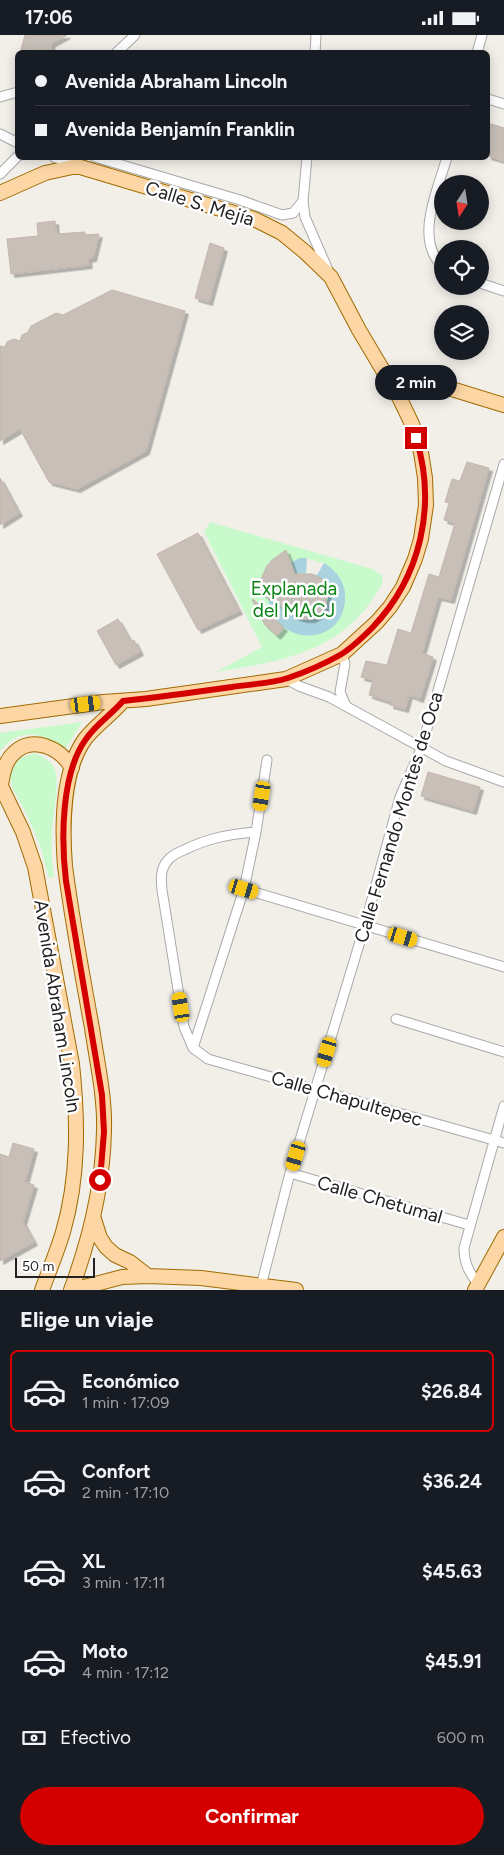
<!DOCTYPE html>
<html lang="es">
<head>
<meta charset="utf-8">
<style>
  body { margin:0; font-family:Figtree,sans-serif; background:#20242c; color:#f1f3f6; height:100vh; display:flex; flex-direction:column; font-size:19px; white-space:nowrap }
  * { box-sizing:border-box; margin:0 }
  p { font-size:16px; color:#9ea1a6 }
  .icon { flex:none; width:28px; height:28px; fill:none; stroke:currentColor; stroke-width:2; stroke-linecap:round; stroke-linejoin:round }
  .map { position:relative; height:1255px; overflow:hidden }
  .panel { display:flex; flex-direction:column; background:#171b24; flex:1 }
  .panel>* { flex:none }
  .guide { position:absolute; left:15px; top:15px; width:475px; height:110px; border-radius:8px; box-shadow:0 2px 12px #0003; display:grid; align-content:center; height:110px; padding:0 20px; background:#171b24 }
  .needle { width:32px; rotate:192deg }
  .fabs { position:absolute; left:434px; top:140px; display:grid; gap:10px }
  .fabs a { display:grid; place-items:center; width:55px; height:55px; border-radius:50%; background:#171b24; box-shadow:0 2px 12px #0003; font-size:25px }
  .scale { position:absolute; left:15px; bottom:12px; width:80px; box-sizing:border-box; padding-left:5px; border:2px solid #222; border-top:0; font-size:14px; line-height:18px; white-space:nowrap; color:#222; -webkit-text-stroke:4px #fff; paint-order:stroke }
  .end { position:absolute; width:22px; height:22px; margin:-11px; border:6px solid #d40000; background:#fff; box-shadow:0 0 0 2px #fff }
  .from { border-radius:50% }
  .bubble { position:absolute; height:35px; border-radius:18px; background:#171b24; box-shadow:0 2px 12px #0003; font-size:16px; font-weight:700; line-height:35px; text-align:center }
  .car { position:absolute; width:15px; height:30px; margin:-15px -8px; border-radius:6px; box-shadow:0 0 4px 1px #0007; background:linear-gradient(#f5c518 24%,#345 0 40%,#f5c518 0 76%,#345 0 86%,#f5c518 0) }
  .guide b { display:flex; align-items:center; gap:18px; height:48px; font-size:19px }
  .guide b+b { border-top:1px solid #363941 }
  .guide i { width:12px; height:12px; background:#f1f3f6 }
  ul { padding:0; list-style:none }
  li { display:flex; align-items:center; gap:15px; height:82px; margin:0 10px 8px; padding:0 10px; border:2px solid transparent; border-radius:8px }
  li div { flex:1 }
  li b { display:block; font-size:19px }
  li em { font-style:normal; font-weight:700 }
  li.current { border-color:#d40000 }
  li>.icon { width:45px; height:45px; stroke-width:1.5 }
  h2 { padding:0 20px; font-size:22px; line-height:60px }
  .pay { display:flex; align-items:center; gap:12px; height:55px; padding:0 20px; font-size:19px }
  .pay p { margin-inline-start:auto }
  .button { display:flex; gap:10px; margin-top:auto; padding:10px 20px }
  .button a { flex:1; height:58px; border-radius:30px; background:#d40000; color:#fff; font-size:20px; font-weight:700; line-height:58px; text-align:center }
  .status { display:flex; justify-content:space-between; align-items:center; height:35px; padding:0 25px; background:#171b24; direction:ltr }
  .status svg { height:14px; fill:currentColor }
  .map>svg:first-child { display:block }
</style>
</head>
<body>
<div class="status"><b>17:06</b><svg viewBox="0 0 49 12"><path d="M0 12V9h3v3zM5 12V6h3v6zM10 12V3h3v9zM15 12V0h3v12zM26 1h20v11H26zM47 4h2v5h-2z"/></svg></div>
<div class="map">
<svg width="504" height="1255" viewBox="0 0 504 1255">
  <defs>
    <filter id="shadow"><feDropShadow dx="3.5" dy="3.5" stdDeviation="0" flood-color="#0004"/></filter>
  </defs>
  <rect width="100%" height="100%" fill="#f2efe9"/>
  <path fill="#c8facc" d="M210 487 372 534 382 540 383 547C347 616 285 626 216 637L262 612 204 497Z
    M82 687 66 713C42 698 20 691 0 716V698Z
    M35 719C44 722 51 725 55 735 60 748 52 783 52 800 51 814 52 828 54 842L49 843C46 833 44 823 41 813 36 801 31 789 26 778 20 765 9 753 11 739 12 725 23 720 35 719Z"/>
  <path fill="#aad3df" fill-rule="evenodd" d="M300 523H307V527L321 531 324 528C337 536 347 549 345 566 342 606 291 613 272 578 270 574 268 565 269 560 270 555 274 550 276 546 283 534 287 528 300 523ZM306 538C342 543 331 592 296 582L292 543 297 539Z"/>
  <path fill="#f2efe9" d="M307 523 321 528 322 527 324 528 317 540 306 538Z"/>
  <path fill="#c7bfb8" stroke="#c4b6ab" filter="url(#shadow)" d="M25 0H67L51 9 52 18H20Z
    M488 88 504 93V126L488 121Z
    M55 186 56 199 85 197V200L99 199 93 223 88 224 89 230 11 239 7 204 38 201 37 188Z
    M210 208 224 213 209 267 195 263Z
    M112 255 185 276 146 416 77 454 49 447 20 394 0 406V311L5 312 7 307 14 304 20 306 22 300 28 297 31 291 56 278 63 280Z
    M467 427 489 433 451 565 438 562 422 618 433 622 420 664 409 660 405 674 390 670 391 667 369 660 373 645 361 642 366 626 387 630 398 594 411 598 429 539 439 542 455 488 444 485 449 468 445 467 452 444 460 446Z
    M0 443 19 478 0 490Z
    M198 498 239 576 198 595 157 519Z
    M286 515 295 539H312L322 544 326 550 328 557 325 573 318 581 312 584H304L296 582 257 555 260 546 267 531 272 525Z
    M253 564 284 593 277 601 265 590 252 565Z
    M118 584 131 607 134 605 140 617 116 630 97 596Z
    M428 737 480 752 473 776 421 761Z
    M13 1108 34 1114 25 1147 34 1150 23 1187 34 1207 0 1226V1119L9 1122Z"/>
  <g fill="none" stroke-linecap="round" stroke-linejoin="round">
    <defs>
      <path id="street" d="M116 18 135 0
        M315 18 316 0
        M477 18 482 0
        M0 62 18 57
        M488 64 504 69
        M0 99 18 108
        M54 122 75 130
        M95 122 240 165 282 180 293 178 303 166
        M307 122 303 166 305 182 328 235
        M0 139 18 121
        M442 231C414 203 438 155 447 122
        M480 248 504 256
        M342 619 345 629 340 657 346 671
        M286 644 299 651 329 662 446 726 504 747
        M256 797C230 799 208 803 184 815 179 817 172 820 168 825 160 834 161 844 162 855L184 992 193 1013 208 1024 504 1108
        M244 854 504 932
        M396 984 504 1017
        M193 1013 244 854 256 797 267 725
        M290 1138 469 1190
        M478 1249C469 1237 464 1228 464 1213L504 1071
        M261 1251 290 1138 365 890 400 762 421 714 504 429"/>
      <path id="primary" d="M0 158 45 138 77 131 254 184 282 198 305 217 331 242 359 295 400 364 412 389 421 417 425 443 426 470 421 504 415 524 403 552 390 572 377 587 342 619 286 644 146 664 103 667 0 681
        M386 340 396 338 406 340 504 370
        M0 749 23 797 35 832 72 1029C78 1085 79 1142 63 1197 57 1217 49 1236 42 1255
        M1 750C3 738 5 726 14 718 33 699 61 714 72 733
        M94 1184 100 1203 106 1212 115 1220 130 1227 148 1241
        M71 1255C90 1204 103 1150 104 1095 105 1061 97 1027 92 993 82 939 72 885 65 831 62 793 62 736 85 704 96 690 111 680 123 666
        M73 1255 122 1242 148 1241 201 1243 296 1255
        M475 1255 504 1202"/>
    </defs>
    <use href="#street" stroke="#a9a9a9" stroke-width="11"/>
    <use href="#primary" stroke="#a06b00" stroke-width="16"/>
    <use href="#street" stroke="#fff" stroke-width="9"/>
    <use href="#primary" stroke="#fcd6a4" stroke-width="14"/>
  </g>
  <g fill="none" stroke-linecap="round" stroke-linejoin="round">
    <path stroke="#d40000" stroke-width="6" d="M100 1145 104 1097 102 1060 66 846C61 805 61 738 86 704 96 689 111 680 123 666 159 662 196 657 232 652 250 649 271 649 288 643 306 637 324 629 340 620 352 613 363 602 372 593 421 542 437 470 416 403"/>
  </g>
  <g text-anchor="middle" stroke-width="5" stroke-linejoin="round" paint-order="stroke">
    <g font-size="19" fill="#222" stroke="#fff">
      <text transform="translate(200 168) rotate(17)" y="7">Calle S. Mejía</text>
      <text transform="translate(398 782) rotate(-73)" y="7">Calle Fernando Montes de Oca</text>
      <text transform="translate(58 971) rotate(81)" y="7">Avenida Abraham Lincoln</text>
      <text transform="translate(347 1063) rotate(16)" y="7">Calle Chapultepec</text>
      <text transform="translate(380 1164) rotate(16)" y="7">Calle Chetumal</text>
    </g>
    <g font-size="19" fill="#0c8416" stroke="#fff">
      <text x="294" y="560">Explanada<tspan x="294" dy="22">del MACJ</tspan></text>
    </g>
  </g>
</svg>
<div class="fabs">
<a><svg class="needle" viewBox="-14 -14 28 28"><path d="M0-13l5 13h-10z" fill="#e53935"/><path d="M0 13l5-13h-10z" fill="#9ea1a6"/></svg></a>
<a><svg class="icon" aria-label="locate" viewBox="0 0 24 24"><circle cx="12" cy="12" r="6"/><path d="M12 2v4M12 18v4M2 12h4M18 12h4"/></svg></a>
<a><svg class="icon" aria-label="layers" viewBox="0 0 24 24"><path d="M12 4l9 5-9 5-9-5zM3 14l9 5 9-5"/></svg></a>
</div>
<div class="scale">50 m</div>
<i class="end from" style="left:100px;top:1145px"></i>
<i class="end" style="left:416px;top:403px"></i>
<div class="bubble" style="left:375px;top:330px;width:82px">2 min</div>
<i class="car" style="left:86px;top:669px;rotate:83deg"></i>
<i class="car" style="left:262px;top:761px;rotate:189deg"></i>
<i class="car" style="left:244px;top:854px;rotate:107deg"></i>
<i class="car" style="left:403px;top:902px;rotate:107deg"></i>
<i class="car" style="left:181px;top:972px;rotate:351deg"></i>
<i class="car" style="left:327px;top:1017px;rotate:197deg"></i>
<i class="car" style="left:296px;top:1121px;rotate:197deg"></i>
<div class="guide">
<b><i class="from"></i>Avenida Abraham Lincoln</b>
<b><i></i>Avenida Benjamín Franklin</b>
</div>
</div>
<section class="panel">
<h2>Elige un viaje</h2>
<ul>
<li class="current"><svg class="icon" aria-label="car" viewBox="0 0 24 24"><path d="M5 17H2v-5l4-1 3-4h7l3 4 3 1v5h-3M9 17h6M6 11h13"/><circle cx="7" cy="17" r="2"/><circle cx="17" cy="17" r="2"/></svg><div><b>Económico</b><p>1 min · 17:09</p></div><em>$26.84</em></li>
<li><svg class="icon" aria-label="car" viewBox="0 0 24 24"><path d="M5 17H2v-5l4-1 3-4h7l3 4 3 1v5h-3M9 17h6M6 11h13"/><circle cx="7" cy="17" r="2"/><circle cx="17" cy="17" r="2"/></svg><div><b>Confort</b><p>2 min · 17:10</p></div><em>$36.24</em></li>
<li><svg class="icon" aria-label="car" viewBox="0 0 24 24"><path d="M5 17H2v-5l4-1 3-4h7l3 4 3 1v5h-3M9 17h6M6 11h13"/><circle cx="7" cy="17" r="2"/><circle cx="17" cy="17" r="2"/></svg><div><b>XL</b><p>3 min · 17:11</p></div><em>$45.63</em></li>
<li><svg class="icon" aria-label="car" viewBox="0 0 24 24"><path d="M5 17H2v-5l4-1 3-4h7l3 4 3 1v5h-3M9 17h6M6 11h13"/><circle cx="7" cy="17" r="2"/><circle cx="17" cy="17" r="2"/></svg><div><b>Moto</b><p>4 min · 17:12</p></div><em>$45.91</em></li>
</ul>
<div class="pay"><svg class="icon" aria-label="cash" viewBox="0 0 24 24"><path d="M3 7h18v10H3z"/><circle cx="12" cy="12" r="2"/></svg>Efectivo<p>600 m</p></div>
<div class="button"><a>Confirmar</a></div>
</section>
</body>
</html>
